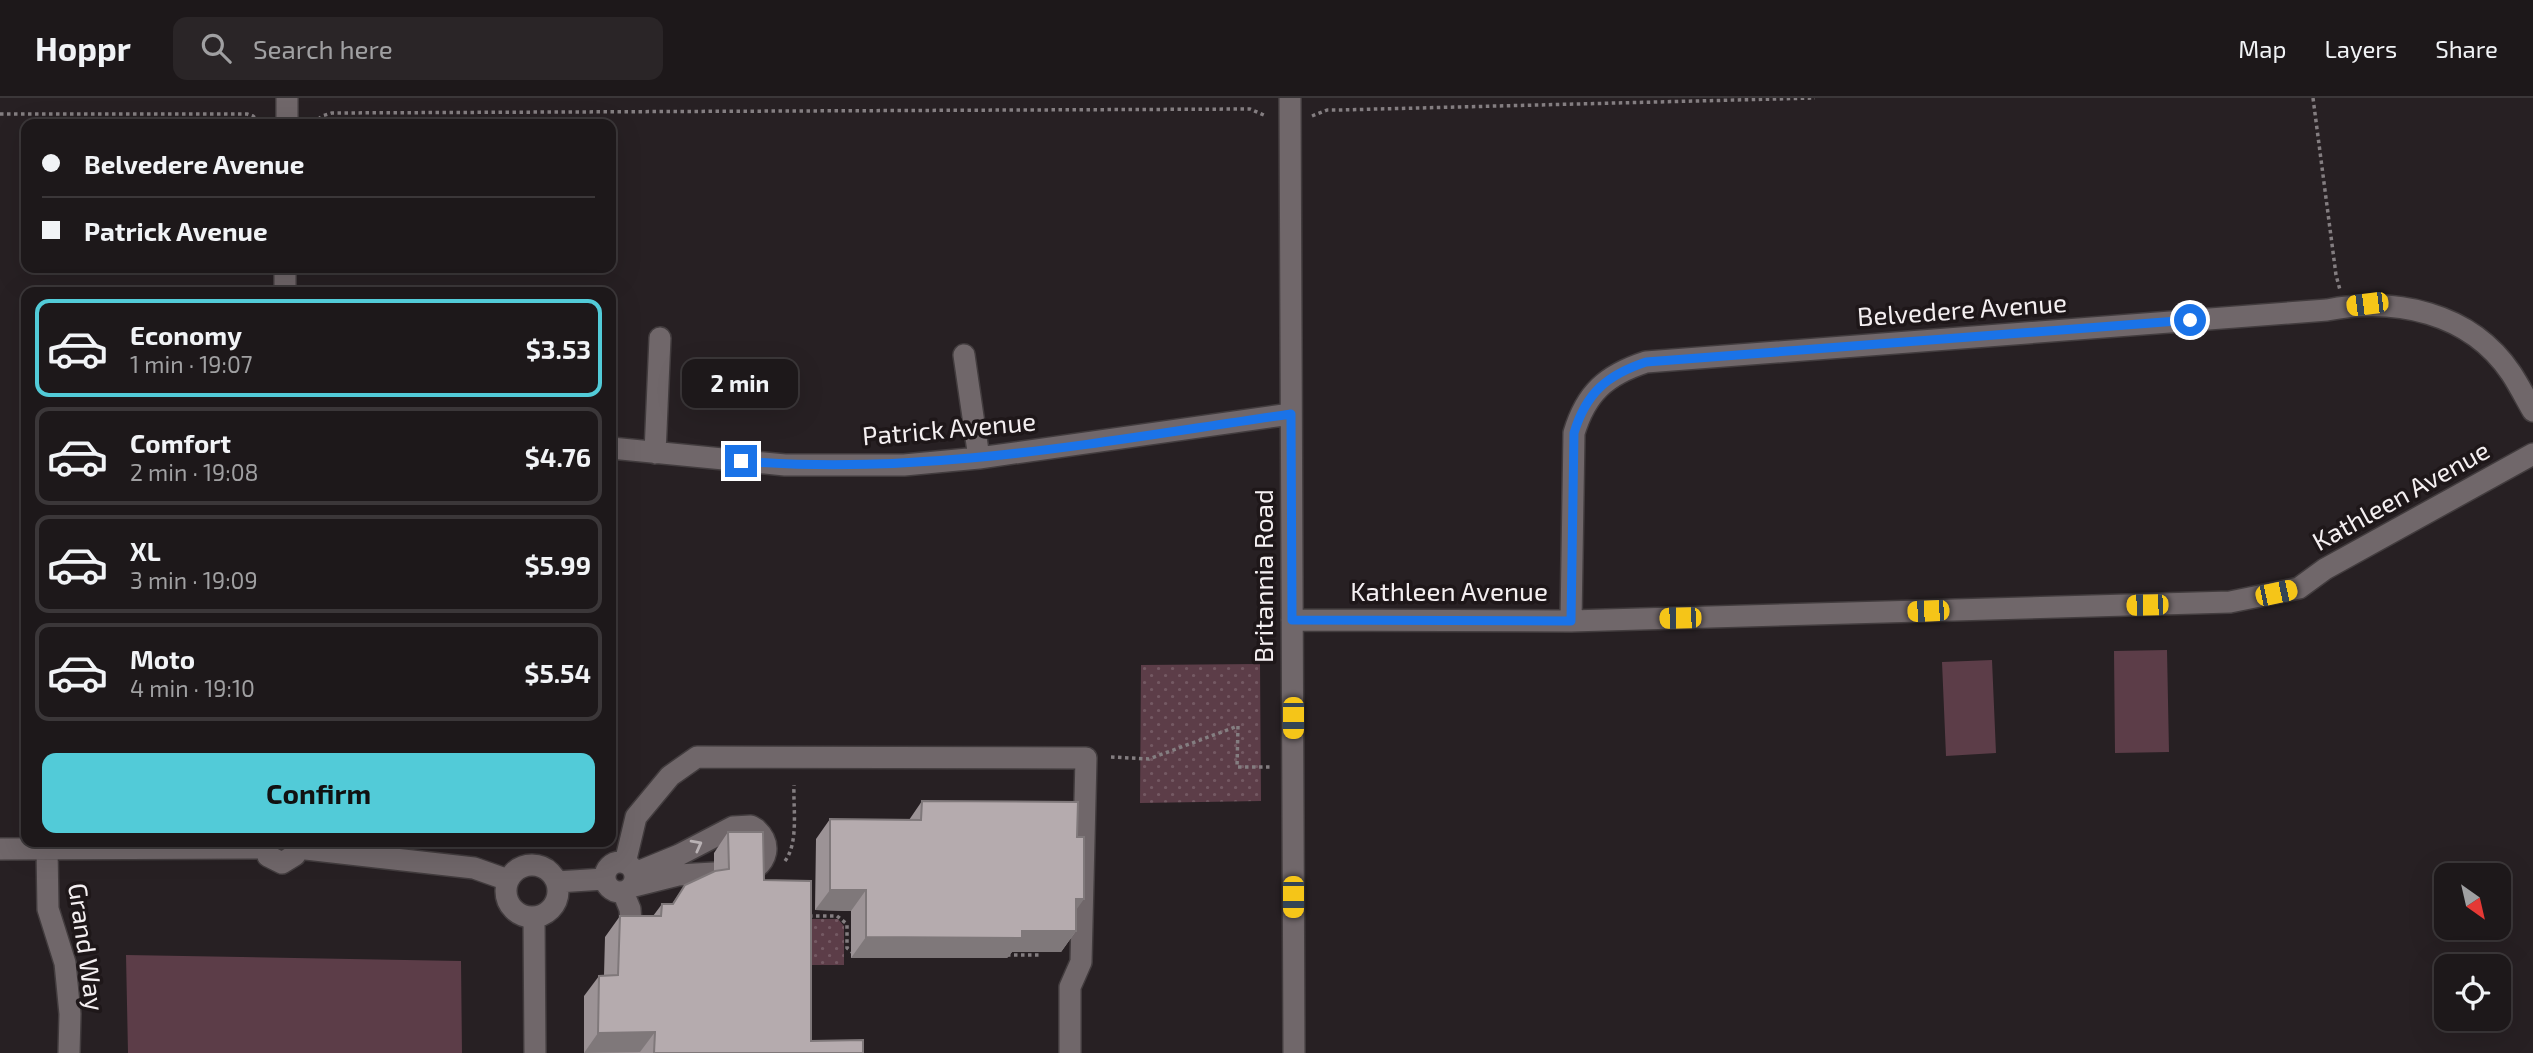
<!DOCTYPE html>
<html lang="en">
<head>
<meta charset="utf-8">
<style>
  body { margin:0; font-family:"Exo 2",sans-serif; background:#2a2527; color:#f1f3f6; height:100vh; display:flex; flex-direction:column; font-size:26px; white-space:nowrap }
  * { box-sizing:border-box; margin:0 }
  p { font-size:23px; color:#a0a0a2 }
  .icon { flex:none; width:38px; height:38px; fill:none; stroke:currentColor; stroke-width:2; stroke-linecap:round; stroke-linejoin:round }
  .map { position:relative; flex:1; overflow:hidden }
  .details { position:absolute; left:21px; top:189px; width:595px; height:560px; display:flex; flex-direction:column; background:#1d181a; border-radius:14px; box-shadow:0 7px 28px #0002,0 0 0 2px #3b3739 }
  .details>* { flex:none }
  .banner { position:absolute; left:21px; top:21px; width:595px; height:154px; border-radius:14px; box-shadow:0 7px 28px #0002,0 0 0 2px #3b3739; display:grid; align-content:center; height:154px; padding:0 21px; background:#1d181a }
  .needle { width:46px; rotate:146deg }
  .tools { position:absolute; left:2434px; top:765px; display:grid; gap:14px }
  .tools a { display:grid; place-items:center; width:77px; height:77px; border-radius:14px; background:#1d181a; box-shadow:0 7px 28px #0002,0 0 0 2px #3b3739; font-size:35px }
  .end { position:absolute; width:32px; height:32px; margin:-16px; border:9px solid #1a73e8; background:#fff; box-shadow:0 0 0 4px #fff }
  .from { border-radius:50% }
  .bubble { position:absolute; height:49px; border-radius:14px; background:#1d181a; box-shadow:0 7px 28px #0002,0 0 0 2px #3b3739; font-size:23px; font-weight:700; line-height:49px; text-align:center }
  .car { position:absolute; width:21px; height:42px; margin:-21px -10px; border-radius:9px; box-shadow:0 0 5px 2px #0007; background:linear-gradient(#f5c518 24%,#345 0 40%,#f5c518 0 76%,#345 0 86%,#f5c518 0) }
  .banner b { display:flex; align-items:center; gap:24px; height:66px; font-size:26px }
  .banner b+b { border-top:2px solid #3b3739 }
  .banner i { width:18px; height:18px; background:#f1f3f6 }
  ul { padding:12px 0 0; list-style:none }
  li { display:flex; align-items:center; gap:21px; height:98px; margin:0 14px 10px; padding:0 7px; border:4px solid #3b3739; border-radius:14px }
  li div { flex:1 }
  li b { display:block; font-size:26px }
  li em { font-style:normal; font-weight:700 }
  li.selected { border-color:#52cbd8 }
  li>.icon { width:63px; height:63px; stroke-width:1.5 }
  .cta { display:flex; gap:14px; margin-top:auto; padding:14px 21px }
  .cta a { flex:1; height:80px; border-radius:14px; background:#52cbd8; color:#111; font-size:28px; font-weight:700; line-height:80px; text-align:center }
  header { display:flex; align-items:center; gap:42px; box-sizing:border-box; height:98px; padding:0 35px; background:#1d181a; border-bottom:2px solid #3b3739 }
  header strong { font-size:33px }
  nav { display:flex; gap:38px; margin-inline-start:auto; font-size:24px }
  .search { width:490px; height:63px; background:#2a2527; display:flex; align-items:center; gap:18px; box-sizing:border-box; padding:0 24px; border-radius:14px; color:#a0a0a2; font-size:26px }
  .map>svg:first-child { display:block }
</style>
</head>
<body>
<header>
<strong>Hoppr</strong>
<div class="search"><svg class="icon" aria-label="search" viewBox="0 0 24 24"><circle cx="10" cy="10" r="6"/><path d="M15 15l6 6"/></svg>Search here</div>
<nav><a>Map</a><a>Layers</a><a>Share</a></nav>
</header>
<div class="map">
<svg width="2533" height="955" viewBox="0 0 2533 955">
  <defs>
    <pattern id="park-dots" width="8" height="8" patternUnits="userSpaceOnUse" patternTransform="scale(1.75)"><rect width="8" height="8" fill="#5c3d48"/><path d="M2 2h.1M6 6h.1" fill="none" stroke="#745963" stroke-width="1.8" stroke-linecap="round"/></pattern>
  </defs>
  <rect width="100%" height="100%" fill="#272023"/>
  <path fill="url(#park-dots)" d="M1260 566 1261 703 1140 705 1141 567Z
    M800 821H838L844 828V867H799Z"/>
  <path fill="#5c3d48" d="M2167 552 2169 654 2115 655 2114 553Z
    M1992 562 1996 655 1946 658 1942 564Z
    M126 857 461 863 462 955H128Z"/>
  <g fill="none" stroke-linecap="round" stroke-linejoin="round">
    <defs>
      <path id="minor" d="M1290 0 1294 955
        M287 26V0
        M285 194V170
        M964 257 979 360
        M611 350 785 367H904L979 360 1291 316
        M655 355 660 240
        M1292 522 1571 523 2230 504 2299 490 2325 471 2533 356
        M1571 523 1574 335C1586 295 1606 277 1646 264L2327 212C2395 199 2470 214 2511 275 2519 287 2526 301 2533 313
        M267 744 268 758 282 765 295 757 296 744
        M297 750 474 770 508 782
        M0 751 266 750
        M47 751 48 811 65 865 70 916 69 955
        M605 779a15 15 0 1 1 30 0a15 15 0 1 1-30 0Z
        M625 765 636 719 670 678 697 659 1086 660 1081 864 1070 889V955
        M506 793a26 26 0 1 1 52 0a26 26 0 1 1-52 0Z
        M635 775 679 757 733 729 751 728 756 731C772 746 768 764 749 774
        M557 784 604 781
        M634 788 678 777 714 775
        M623 794 630 811 632 839
        M534 820 535 955"/>
    </defs>
    <use href="#minor" stroke="#423c3e" stroke-width="24"/>
    <path stroke="#847e81" stroke-width="3.5" stroke-dasharray="3.5 3.5" stroke-linecap="butt" d="M2313 0 2336 177 2340 192
      M0 16H247L253 18 261 26
      M1312 18 1327 12H1339L1815 0
      M313 26 322 18 332 15 1250 11 1266 18
      M1111 659 1149 661 1238 628 1237 669H1273
      M785 763C799 744 793 710 794 687
      M809 818H837L847 826V850L853 855
      M1007 857H1041"/>
    <use href="#minor" stroke="#70676a" stroke-width="21"/>
  </g>
  <path fill="#9c9396" d="M922 703 1076 812V833L1061 854H1012L1007 860H851V813L815 812 816 741 830 721 909 722Z
    M728 734 764 782 811 943 863 955H584V898L599 878 604 877 605 839 620 818H653L662 806H672L685 787 714 774V755Z"/>
  <path fill="#7f787a" d="M830 792H866L851 813 815 812Z
    M1076 801H1084L1069 822Z
    M1022 833H1076L1061 854H1012L1007 860H851L866 839Z
    M655 934 640 954 584 955 598 935Z"/>
  <path fill="#b5abae" stroke="#7f787a" stroke-width="2" d="M922 703 1078 704 1077 739H1084V801H1076V833H1022V840L866 839V792H830V721L921 722Z
    M728 734H763L764 782 811 783V943L863 942V955H654L655 934 598 935 599 878 618 877 620 818H661L662 806H673L685 787 715 773 729 771Z"/>
  <defs><path id="oneway-chevron" d="M-2-3.5L2.5 0L-2 3.5" fill="none" stroke-width="1.6" stroke-linecap="round" stroke-linejoin="round" transform="scale(1.75)"/></defs>
  <use stroke="#b9b2b4" href="#oneway-chevron" transform="translate(697 747) rotate(-28)"/>
  <g fill="none" stroke-linecap="round" stroke-linejoin="round">
    <path stroke="#1a73e8" stroke-width="9" d="M741 363C926 379 1109 342 1291 316L1292 522 1571 523 1574 335C1586 295 1607 277 1646 264L2190 222"/>
  </g>
  <g text-anchor="middle" stroke-width="7" stroke-linejoin="round" paint-order="stroke">
    <g font-size="26" fill="#f4eff1" stroke="#1e1719">
      <text transform="translate(1962 212) rotate(-4)" y="9">Belvedere Avenue</text>
      <text transform="translate(949 331) rotate(-5)" y="9">Patrick Avenue</text>
      <text transform="translate(2401 398) rotate(-29)" y="9">Kathleen Avenue</text>
      <text transform="translate(1264 478) rotate(-90)" y="9">Britannia Road</text>
      <text x="1449" y="503">Kathleen Avenue</text>
      <text transform="translate(86 849) rotate(82)" y="9">Grand Way</text>
    </g>
  </g>
</svg>
<div class="tools">
<a><svg class="needle" viewBox="-14 -14 28 28"><path d="M0-13l5 13h-10z" fill="#e53935"/><path d="M0 13l5-13h-10z" fill="#a0a0a2"/></svg></a>
<a><svg class="icon" aria-label="locate" viewBox="0 0 24 24"><circle cx="12" cy="12" r="6"/><path d="M12 2v4M12 18v4M2 12h4M18 12h4"/></svg></a>
</div>
<i class="end from" style="left:2190px;top:222px"></i>
<i class="end" style="left:741px;top:363px"></i>
<div class="bubble" style="left:682px;top:261px;width:116px">2 min</div>
<i class="car" style="left:2367px;top:206px;rotate:263deg"></i>
<i class="car" style="left:2276px;top:495px;rotate:78deg"></i>
<i class="car" style="left:2147px;top:507px;rotate:269deg"></i>
<i class="car" style="left:1928px;top:513px;rotate:268deg"></i>
<i class="car" style="left:1680px;top:520px;rotate:269deg"></i>
<i class="car" style="left:1293px;top:620px;rotate:180deg"></i>
<i class="car" style="left:1293px;top:799px;rotate:180deg"></i>
<div class="banner">
<b><i class="from"></i>Belvedere Avenue</b>
<b><i></i>Patrick Avenue</b>
</div>
<section class="details">
<ul>
<li class="selected"><svg class="icon" aria-label="car" viewBox="0 0 24 24"><path d="M5 17H2v-5l4-1 3-4h7l3 4 3 1v5h-3M9 17h6M6 11h13"/><circle cx="7" cy="17" r="2"/><circle cx="17" cy="17" r="2"/></svg><div><b>Economy</b><p>1 min · 19:07</p></div><em>$3.53</em></li>
<li><svg class="icon" aria-label="car" viewBox="0 0 24 24"><path d="M5 17H2v-5l4-1 3-4h7l3 4 3 1v5h-3M9 17h6M6 11h13"/><circle cx="7" cy="17" r="2"/><circle cx="17" cy="17" r="2"/></svg><div><b>Comfort</b><p>2 min · 19:08</p></div><em>$4.76</em></li>
<li><svg class="icon" aria-label="car" viewBox="0 0 24 24"><path d="M5 17H2v-5l4-1 3-4h7l3 4 3 1v5h-3M9 17h6M6 11h13"/><circle cx="7" cy="17" r="2"/><circle cx="17" cy="17" r="2"/></svg><div><b>XL</b><p>3 min · 19:09</p></div><em>$5.99</em></li>
<li><svg class="icon" aria-label="car" viewBox="0 0 24 24"><path d="M5 17H2v-5l4-1 3-4h7l3 4 3 1v5h-3M9 17h6M6 11h13"/><circle cx="7" cy="17" r="2"/><circle cx="17" cy="17" r="2"/></svg><div><b>Moto</b><p>4 min · 19:10</p></div><em>$5.54</em></li>
</ul>
<div class="cta"><a>Confirm</a></div>
</section>
</div>
</body>
</html>
